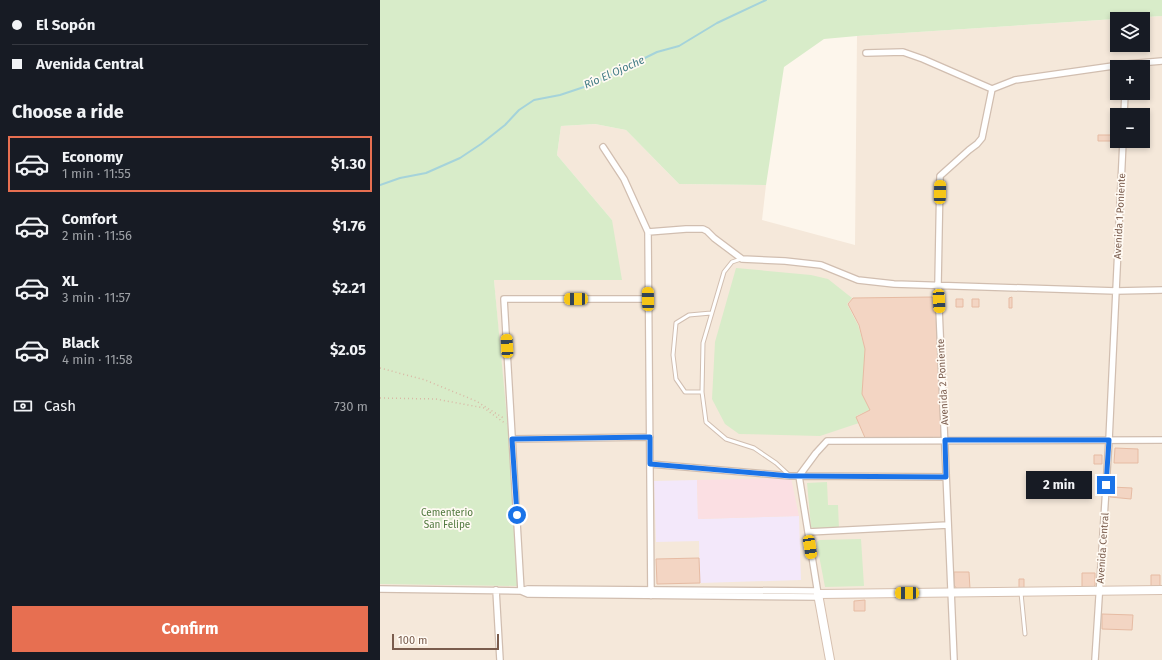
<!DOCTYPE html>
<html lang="en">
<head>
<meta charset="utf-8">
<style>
  body { margin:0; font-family:"Fira Sans",sans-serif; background:#20242c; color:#f1f3f6; height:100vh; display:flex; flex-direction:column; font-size:15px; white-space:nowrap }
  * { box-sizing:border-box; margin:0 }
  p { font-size:13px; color:#9ea1a6 }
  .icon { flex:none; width:22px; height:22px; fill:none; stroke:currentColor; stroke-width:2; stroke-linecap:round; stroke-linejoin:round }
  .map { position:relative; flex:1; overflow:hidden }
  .sheet { display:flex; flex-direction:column; background:#171b24; width:380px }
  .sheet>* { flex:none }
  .banner { display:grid; align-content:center; height:88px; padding:0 12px; background:#171b24 }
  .buttons { position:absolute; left:730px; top:12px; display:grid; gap:8px }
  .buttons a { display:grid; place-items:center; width:40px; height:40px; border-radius:0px; background:#171b24; box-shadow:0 2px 6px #0003; font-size:20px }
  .scale { position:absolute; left:12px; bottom:10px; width:107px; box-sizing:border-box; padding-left:4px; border:2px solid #7a5c4d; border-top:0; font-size:11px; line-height:14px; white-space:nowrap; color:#7a5c4d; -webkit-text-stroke:3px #fffaf3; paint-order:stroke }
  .end { position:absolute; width:18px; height:18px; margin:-9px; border:5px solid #1a73e8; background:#fff; box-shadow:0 0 0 2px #fff }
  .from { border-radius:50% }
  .bubble { position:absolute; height:28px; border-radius:0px; background:#171b24; box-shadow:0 2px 6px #0003; font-size:13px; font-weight:700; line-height:28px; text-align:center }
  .car { position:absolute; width:12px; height:24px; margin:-12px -6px; border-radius:5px; box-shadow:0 0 3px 1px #0007; background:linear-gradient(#f5c518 24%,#345 0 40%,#f5c518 0 76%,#345 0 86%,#f5c518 0) }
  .banner b { display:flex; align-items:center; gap:14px; height:38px; font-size:15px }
  .banner b+b { border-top:1px solid #363941 }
  .banner i { width:10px; height:10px; background:#f1f3f6 }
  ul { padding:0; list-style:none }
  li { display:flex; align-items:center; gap:12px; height:56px; margin:0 8px 6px; padding:0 4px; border:2px solid transparent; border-radius:0px }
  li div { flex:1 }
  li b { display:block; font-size:15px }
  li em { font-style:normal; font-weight:700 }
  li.current { border-color:#e76f51 }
  li>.icon { width:36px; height:36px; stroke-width:1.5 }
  h2 { padding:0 12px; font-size:18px; line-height:48px }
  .pay { display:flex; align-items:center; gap:10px; height:44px; padding:0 12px; font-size:15px }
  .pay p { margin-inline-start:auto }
  .cta { display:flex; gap:8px; margin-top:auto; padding:8px 12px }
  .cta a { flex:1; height:46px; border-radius:0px; background:#e76f51; color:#fff; font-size:16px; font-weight:700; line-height:46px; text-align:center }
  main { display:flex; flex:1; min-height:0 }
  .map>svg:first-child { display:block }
</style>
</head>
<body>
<main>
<section class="sheet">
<div class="banner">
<b><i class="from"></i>El Sopón</b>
<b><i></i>Avenida Central</b>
</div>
<h2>Choose a ride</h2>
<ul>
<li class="current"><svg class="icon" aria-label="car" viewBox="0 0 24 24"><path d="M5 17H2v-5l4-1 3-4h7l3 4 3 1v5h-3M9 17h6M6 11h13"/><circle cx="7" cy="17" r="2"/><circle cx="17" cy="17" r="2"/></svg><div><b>Economy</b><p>1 min · 11:55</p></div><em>$1.30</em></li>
<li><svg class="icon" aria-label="car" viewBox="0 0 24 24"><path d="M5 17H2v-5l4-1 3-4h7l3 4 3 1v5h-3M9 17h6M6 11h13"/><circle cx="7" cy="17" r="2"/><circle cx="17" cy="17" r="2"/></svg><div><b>Comfort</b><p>2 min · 11:56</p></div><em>$1.76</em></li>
<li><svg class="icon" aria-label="car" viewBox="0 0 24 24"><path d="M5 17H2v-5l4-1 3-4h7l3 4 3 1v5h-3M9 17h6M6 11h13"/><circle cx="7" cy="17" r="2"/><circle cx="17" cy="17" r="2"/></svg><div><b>XL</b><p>3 min · 11:57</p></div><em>$2.21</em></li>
<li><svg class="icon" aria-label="car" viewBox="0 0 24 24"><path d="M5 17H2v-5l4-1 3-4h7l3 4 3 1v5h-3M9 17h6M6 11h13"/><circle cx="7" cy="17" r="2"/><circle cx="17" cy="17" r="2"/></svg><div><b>Black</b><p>4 min · 11:58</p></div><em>$2.05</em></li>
</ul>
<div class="pay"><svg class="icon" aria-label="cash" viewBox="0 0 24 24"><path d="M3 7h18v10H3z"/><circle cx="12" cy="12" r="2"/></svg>Cash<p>730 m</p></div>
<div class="cta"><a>Confirm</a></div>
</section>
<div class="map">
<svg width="782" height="660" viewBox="0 0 782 660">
  <rect width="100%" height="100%" fill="#fdf6ec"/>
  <path fill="#f5e8da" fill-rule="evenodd" d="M782 16V660H0V449L130 461 114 280 232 220 177 155 181 126 215 124 246 130 299 184 386 185 382 220 475 245 477 36 737 19V45H763V19H739ZM737 67H763V93H737ZM737 115H763V141H737Z"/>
  <path fill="#f3e8fa" d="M317 480 318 519 419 516 421 580 320 583 319 541 276 542 274 481Z"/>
  <path fill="#fbdfe3" d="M411 478 419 516 318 519 317 480Z"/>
  <path fill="#d8ecc9" d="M0 0H782V16L477 36 444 39 404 67 386 185 299 184 246 130 215 124 181 126 177 155 232 220 242 280H114L131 461 137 586 0 584Z
    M356 268 431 275 448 279 472 298 467 304 478 325 485 349 482 394 490 410 476 416 479 423 440 436 359 434 345 424 332 399 335 342Z
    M447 482 448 505H458L459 529 439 530 431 527 427 483Z
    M481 539 484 586 445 587 437 545V542L439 540Z"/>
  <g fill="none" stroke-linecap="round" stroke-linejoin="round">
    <path stroke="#a5d3da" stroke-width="2" d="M0 185 20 178 46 173 80 158 101 144 125 125 139 110 154 100 180 95 210 85 277 52 299 46 337 23 386 0"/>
  </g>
  <path fill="#f3d5c3" stroke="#e6bba3" d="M718 135H732V141H718Z
    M552 297 556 302 561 436 559 438 486 440 476 417 490 410 482 394 485 349 479 325 468 304 473 298Z
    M632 297V308H629V298Z
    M576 299H583V307H576Z
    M592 299H599V307H592Z
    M735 448 758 449V463H734Z
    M714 455H722V464H714Z
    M731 487 752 488 751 499 730 497Z
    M319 558 320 583 277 584 276 559Z
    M574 572H589L590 589H577L574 585Z
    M702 573H715V585L713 588H702Z
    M771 575H780V586H771Z
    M639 579H644V588H639Z
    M485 600V611H474V601Z
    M722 614 753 615 752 630 722 629Z"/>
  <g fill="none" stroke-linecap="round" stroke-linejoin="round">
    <defs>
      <path id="lane" d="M361 259 352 262 344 272 323 343 322 392 326 422 346 439 374 448 396 463 409 475
        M322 392H305L296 379 293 355 296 323 309 315 331 313
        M641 593 645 634"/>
      <path id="street" d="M486 53 523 52 543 59 612 89 635 80 747 64 782 61
        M744 115 745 93
        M223 147 244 179 268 232 271 596
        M268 232 306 229H323L327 231 334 238 362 259 405 261 441 265 478 280 514 284 736 291 782 290
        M132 439 270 437
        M270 464 410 476H419L566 477
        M428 532 568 525
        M0 589 141 591 148 589 437 591
        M116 590 120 660
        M141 591 124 299H268
        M141 591 148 594 438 597
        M438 594 419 476 436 453 447 441 782 440
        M574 660 558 285 560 176 589 150 597 144 602 138 612 89
        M715 660 729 440 743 141"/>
      <path id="secondary" d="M450 660 438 594 782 590"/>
    </defs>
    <use href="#lane" stroke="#d1beb0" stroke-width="5"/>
    <use href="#street" stroke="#d1beb0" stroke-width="8"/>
    <use href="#secondary" stroke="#d6c0b0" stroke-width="10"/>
    <path stroke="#d9b8a5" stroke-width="1.5" stroke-dasharray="1 3" stroke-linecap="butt" d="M0 368 45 380 96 401 125 419
      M0 398 56 399 104 408 126 424"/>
    <use href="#lane" stroke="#fff" stroke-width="3"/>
    <use href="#street" stroke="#fff" stroke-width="5.5"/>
    <use href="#secondary" stroke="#fff" stroke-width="8"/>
  </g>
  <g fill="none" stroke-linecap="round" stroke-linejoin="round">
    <path stroke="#1a73e8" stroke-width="5" d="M137 515 132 439 270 437V464L410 476H419L566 477 565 440H729L726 485"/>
  </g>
  <g text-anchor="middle" stroke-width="3.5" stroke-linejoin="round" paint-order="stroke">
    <g font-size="10" fill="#7a5c4d" stroke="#fffaf3">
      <text transform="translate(739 216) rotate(-87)" y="4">Avenida 1 Poniente</text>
      <text transform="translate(562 382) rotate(-93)" y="4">Avenida 2 Poniente</text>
      <text transform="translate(722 548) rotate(-86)" y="4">Avenida Central</text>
    </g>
    <g font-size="10" fill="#537a41" stroke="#fffaf3">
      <text x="67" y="516">Cementerio<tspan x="67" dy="12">San Felipe</tspan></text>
    </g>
    <g font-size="11" font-style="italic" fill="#437c86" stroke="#fffaf3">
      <text transform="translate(234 72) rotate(-24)" y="4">Río El Ojoche</text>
    </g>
  </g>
</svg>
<div class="buttons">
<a><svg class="icon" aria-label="layers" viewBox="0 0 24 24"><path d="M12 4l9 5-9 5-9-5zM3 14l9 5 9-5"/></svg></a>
<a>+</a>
<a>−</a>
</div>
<div class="scale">100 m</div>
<i class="end from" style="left:137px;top:515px"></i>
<i class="end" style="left:726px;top:485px"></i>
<div class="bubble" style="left:646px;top:471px;width:66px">2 min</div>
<i class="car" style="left:560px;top:192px;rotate:1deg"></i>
<i class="car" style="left:196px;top:299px;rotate:270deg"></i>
<i class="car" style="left:268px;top:299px;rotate:359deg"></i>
<i class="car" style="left:559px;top:301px;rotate:177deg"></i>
<i class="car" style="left:127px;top:346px;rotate:357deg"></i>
<i class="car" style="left:430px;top:547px;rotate:171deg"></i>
<i class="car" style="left:527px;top:593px;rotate:270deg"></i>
</div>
</main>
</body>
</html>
